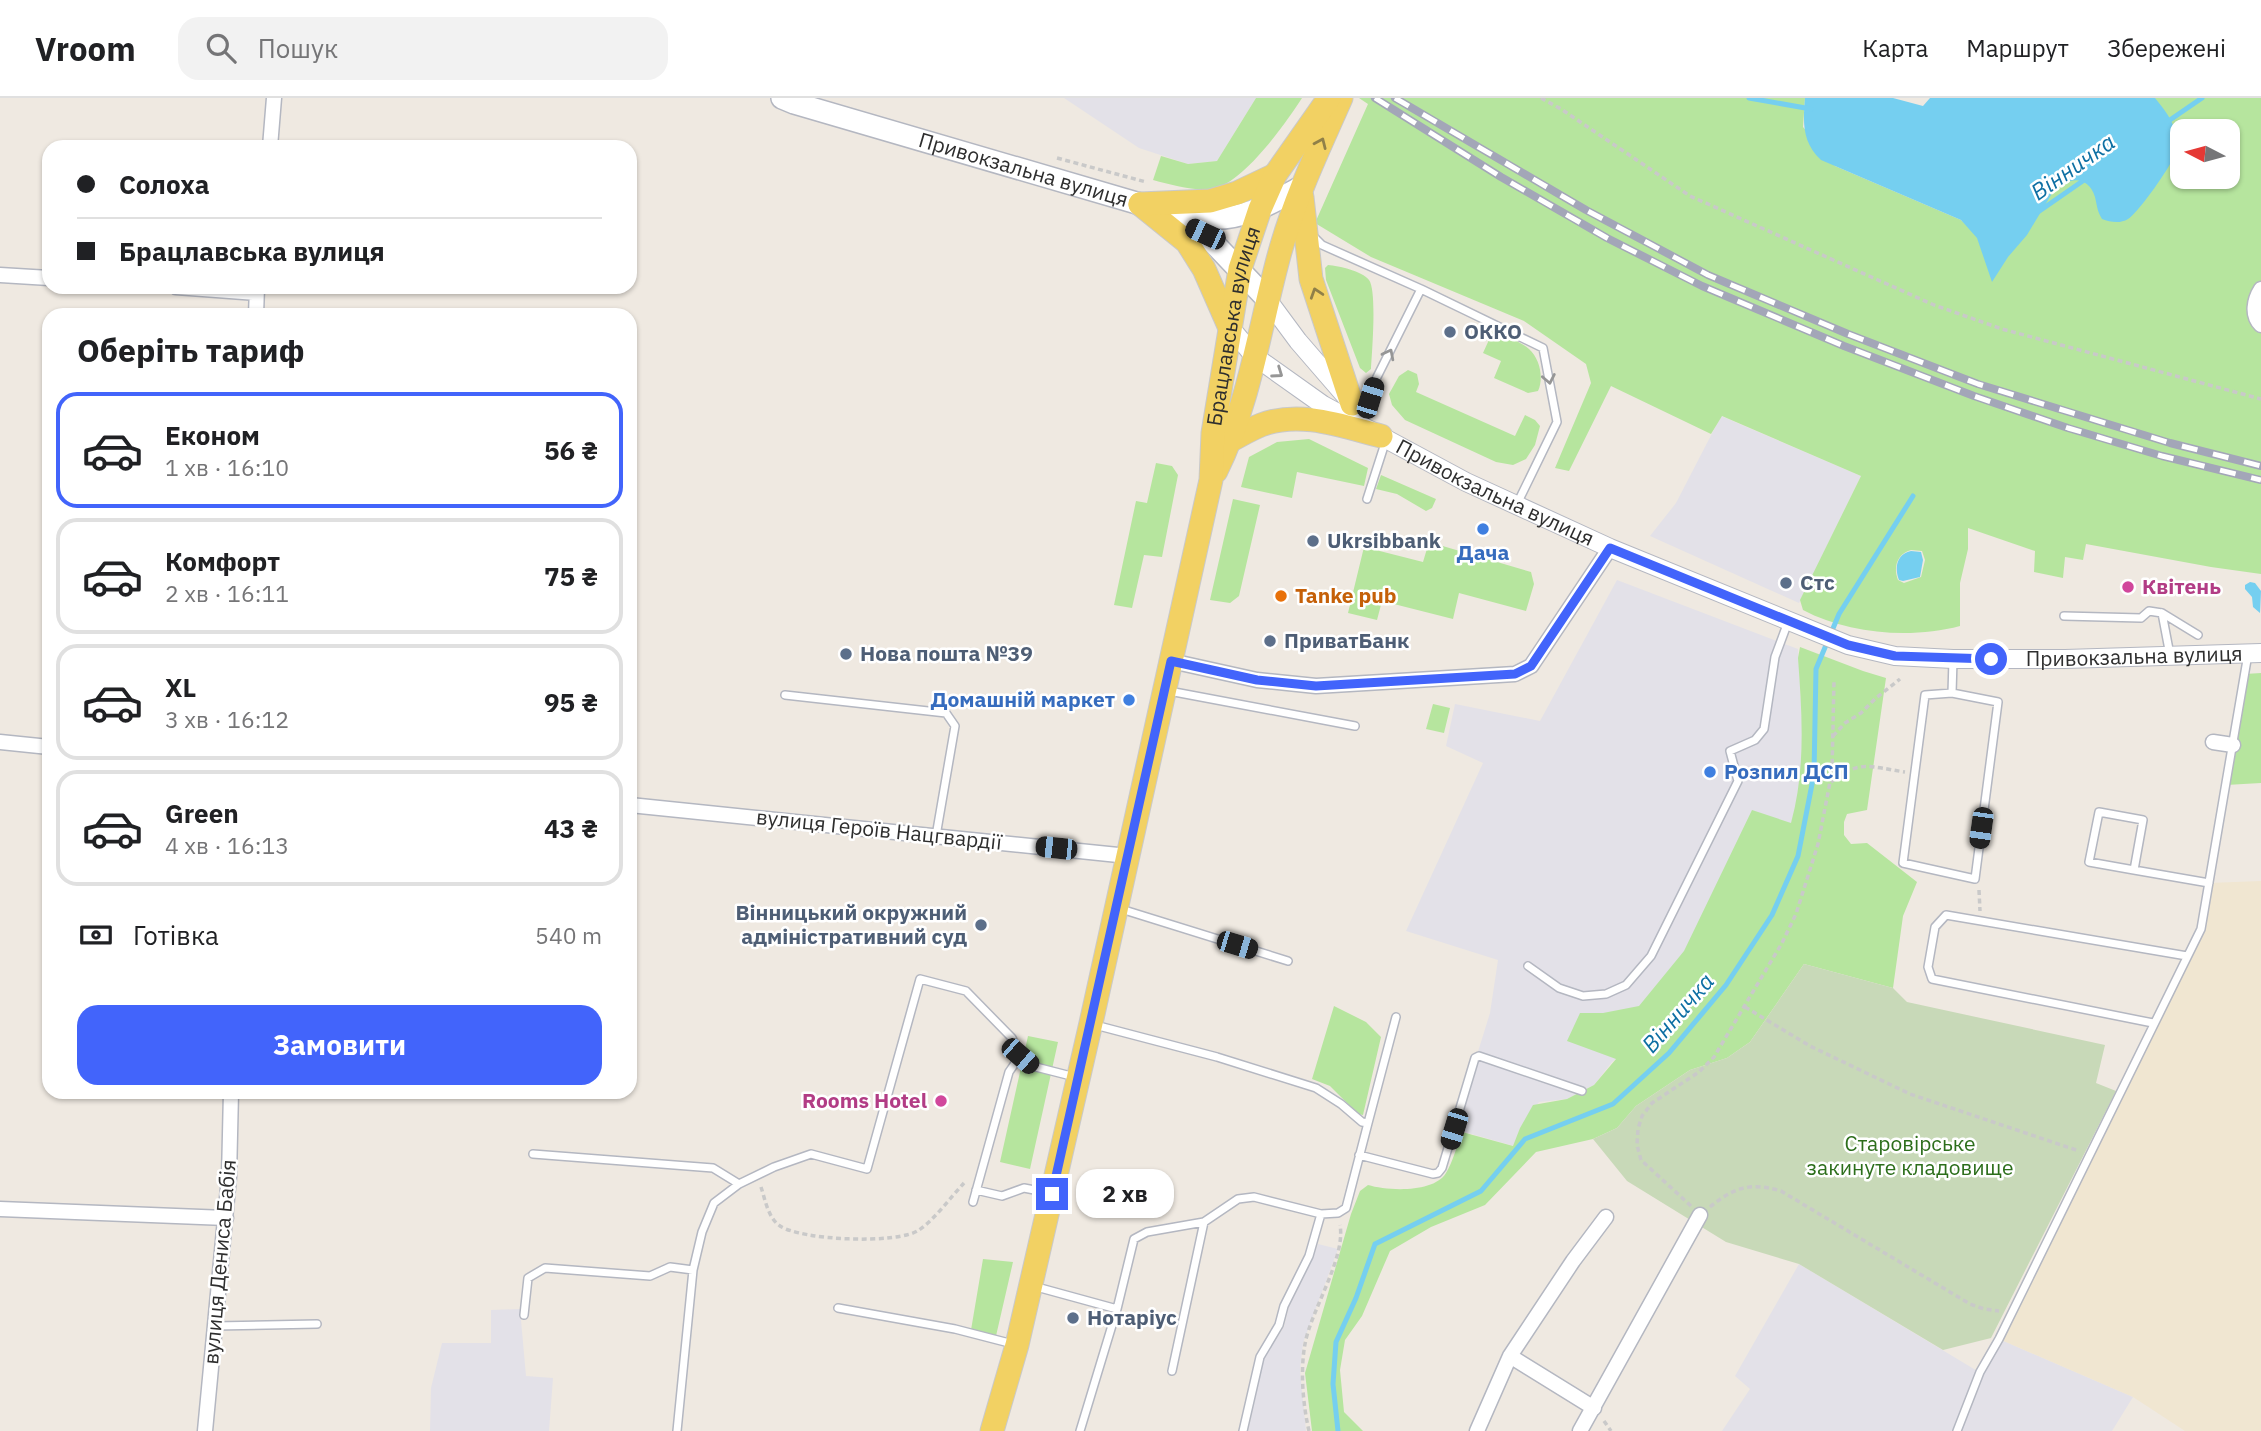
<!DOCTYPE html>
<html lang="uk">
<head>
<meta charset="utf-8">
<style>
  body { margin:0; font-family:"IBM Plex Sans",sans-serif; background:#f2f2f2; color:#202124; height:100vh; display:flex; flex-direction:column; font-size:26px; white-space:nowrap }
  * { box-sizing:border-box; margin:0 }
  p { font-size:23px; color:#757577 }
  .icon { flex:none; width:38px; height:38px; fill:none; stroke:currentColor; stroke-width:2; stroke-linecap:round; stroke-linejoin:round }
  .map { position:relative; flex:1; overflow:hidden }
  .panel { position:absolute; left:42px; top:210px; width:595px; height:791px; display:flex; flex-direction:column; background:#fff; border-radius:21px; box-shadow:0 2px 5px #0004 }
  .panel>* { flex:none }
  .top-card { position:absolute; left:42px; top:42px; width:595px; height:154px; border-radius:21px; box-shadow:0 2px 5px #0004; display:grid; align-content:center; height:154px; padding:0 35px; background:#fff }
  .needle { width:46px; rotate:276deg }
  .controls { position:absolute; left:2170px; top:21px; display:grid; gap:14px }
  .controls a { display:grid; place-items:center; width:70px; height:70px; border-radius:14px; background:#fff; box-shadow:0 2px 5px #0004; font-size:35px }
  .end { position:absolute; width:32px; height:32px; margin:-16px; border:9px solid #4264fb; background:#fff; box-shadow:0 0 0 4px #fff }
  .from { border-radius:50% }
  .bubble { position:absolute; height:49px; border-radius:21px; background:#fff; box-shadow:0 2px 5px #0004; font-size:23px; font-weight:800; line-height:49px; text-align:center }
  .car { position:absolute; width:21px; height:42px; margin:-21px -10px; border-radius:9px; box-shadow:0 0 5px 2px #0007; background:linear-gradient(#222 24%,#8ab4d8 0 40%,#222 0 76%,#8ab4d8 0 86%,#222 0) }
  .top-card b { display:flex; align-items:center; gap:24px; height:66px; font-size:26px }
  .top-card b+b { border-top:2px solid #e0e0e0 }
  .top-card i { width:18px; height:18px; background:#202124 }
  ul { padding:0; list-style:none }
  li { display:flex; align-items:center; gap:21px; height:116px; margin:0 14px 10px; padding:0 21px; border:4px solid #e0e0e0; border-radius:21px }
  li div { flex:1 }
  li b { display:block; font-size:26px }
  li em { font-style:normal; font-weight:800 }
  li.selected { border-color:#4264fb }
  li>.icon { width:63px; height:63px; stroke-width:1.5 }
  h2 { padding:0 35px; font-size:32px; line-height:84px }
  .pay { display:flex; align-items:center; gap:18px; height:77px; padding:0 35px; font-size:26px }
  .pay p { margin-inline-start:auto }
  .action { display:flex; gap:14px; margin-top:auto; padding:14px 35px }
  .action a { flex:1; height:80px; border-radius:21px; background:#4264fb; color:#fff; font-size:28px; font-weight:800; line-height:80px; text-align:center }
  header { display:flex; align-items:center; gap:42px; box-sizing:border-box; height:98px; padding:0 35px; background:#fff; border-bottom:2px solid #e0e0e0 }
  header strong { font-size:33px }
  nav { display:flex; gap:38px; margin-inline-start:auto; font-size:24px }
  .search { width:490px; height:63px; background:#f2f2f2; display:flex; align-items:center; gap:18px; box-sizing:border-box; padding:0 24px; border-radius:21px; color:#757577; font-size:26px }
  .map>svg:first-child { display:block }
</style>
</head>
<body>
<header>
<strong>Vroom</strong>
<div class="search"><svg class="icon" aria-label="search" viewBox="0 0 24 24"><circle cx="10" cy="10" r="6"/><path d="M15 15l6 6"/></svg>Пошук</div>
<nav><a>Карта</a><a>Маршрут</a><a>Збережені</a></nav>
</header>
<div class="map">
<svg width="2261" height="1333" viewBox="0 0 2261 1333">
  <rect width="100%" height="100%" fill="#efe9e1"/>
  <path fill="#e3e1e8" d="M1064 0H1256L1217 63 1188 66 1139 50Z
    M1721 318 1861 378 1799 505 1650 438 1676 405Z
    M1617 482 1798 551 1803 638 1799 698 1789 733 1673 915 1612 964 1594 987 1567 1001 1539 1004 1520 1030 1514 1048 1454 1031 1490 915 1498 862 1406 833 1483 665 1446 648 1455 606 1540 623Z
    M1318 1146 1338 1151 1303 1245 1300 1272 1306 1333H1248L1264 1260 1284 1229 1289 1209 1312 1162Z
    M1799 1166 1979 1274 1999 1241 2133 1299 2112 1333H1722L1750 1291 1735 1278Z
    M520 1211 526 1278 553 1280 549 1333H430L431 1290 442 1245H491V1212Z"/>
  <path fill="#f0e6d1" d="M2261 783V1333H2185L2133 1299 1999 1241 2201 831 2209 785Z"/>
  <path fill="#b6e59e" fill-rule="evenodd" d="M1256 0H1302C1286 25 1242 87 1212 91 1192 93 1172 87 1153 82L1161 58 1188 66 1217 63Z
    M1359 0H1805L1803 29 1835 68 1961 122 1970 130 2101 0H2261V476L2211 469 2086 446 2083 462 2065 459 2063 480 2034 474 2035 453 1968 430V451L1960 485V528C1911 541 1848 536 1803 512L1800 502 1861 378 1722 318 1711 336 1611 288 1569 373 1555 370 1591 285 1586 266 1524 223 1371 159 1315 125 1368 6ZM2182 33H2228V79H2182ZM1911 452 1922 453 1925 462 1921 479 1904 485 1898 482C1893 469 1897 456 1911 452Z
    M1328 167C1339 168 1362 173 1369 182 1377 192 1372 255 1371 271L1366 275 1360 270 1326 182 1325 170Z
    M1493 233C1504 238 1520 243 1529 251 1540 261 1544 280 1538 293L1528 295 1494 280 1501 263 1483 255Z
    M1408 272 1417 276 1419 286 1416 294 1515 338 1525 317 1535 322 1540 328 1535 347 1526 361 1513 367 1496 364 1405 322 1392 307 1389 296 1399 278Z
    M1309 341 1368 370 1364 388 1297 374 1292 400 1241 389 1249 359 1277 344Z
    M1156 365 1172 368 1178 377 1162 459 1144 457 1132 510 1114 507 1136 403 1147 405Z
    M1381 377 1436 401 1432 410 1426 413 1397 396 1376 391Z
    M1233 401 1260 407 1239 498 1230 505 1210 502Z
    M1429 444 1531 474 1534 486 1526 513 1459 495 1453 521 1382 503 1377 522 1348 515 1364 449 1423 464Z
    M1800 549 1863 573 1886 580 1867 712 1847 716 1844 724V737L1851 746 1867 745 1917 784 1903 818 1893 890 1804 866 1750 944 1727 960 1690 972 1636 1008 1617 1030 1593 1041 1536 1054 1485 1107 1431 1129 1390 1153 1362 1218 1345 1242 1340 1272 1344 1314 1363 1333H1312L1305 1275 1351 1116 1360 1093 1368 1087C1388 1093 1434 1095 1446 1075 1453 1064 1457 1047 1462 1034L1513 1048 1520 1030 1533 1007 1567 1001 1594 987 1616 961 1567 943 1580 915H1603L1639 908 1684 853 1752 712 1791 725C1806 670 1802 616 1798 560Z
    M2261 575V685L2226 687 2245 576Z
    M1433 606 1450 610 1444 635 1426 631Z
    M1334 908 1366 924 1381 939 1363 1017 1358 1016 1330 988 1312 981Z
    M1028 938 1058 944 1030 1071 1000 1064Z
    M983 1161 1013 1164 996 1238 971 1232Z"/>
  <path fill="#c8d9b8" d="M1804 866 1893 890 1907 904 2105 947 2096 985 2116 993 1991 1240 1943 1252 1799 1166 1726 1144 1627 1083 1593 1041 1617 1030 1636 1008 1690 972 1727 960 1750 944Z"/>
  <path fill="#75cff0" d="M1805 0H1893L1923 8 1930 0H2155C2164 11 2174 23 2176 38 2177 46 2174 57 2171 64 2166 75 2137 116 2128 121 2120 126 2110 124 2102 121 2097 113 2097 107 2095 99 2088 77 2069 79 2054 92L2027 137 2008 159 1992 184 1977 140 1961 122 1821 62C1802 44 1803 25 1805 0Z
    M1911 453 1921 454 1923 462 1920 479 1903 483 1899 482C1894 469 1897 456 1911 453Z
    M2250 484 2255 485 2261 493 2260 515 2253 509 2252 499 2245 491V487Z"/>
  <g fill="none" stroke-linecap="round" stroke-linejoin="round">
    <path stroke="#75cff0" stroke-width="5" d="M1749 0 1811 11
      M2167 24 2202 0
      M2038 114 2087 80
      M1338 1333 1333 1286 1336 1244 1356 1200 1375 1146 1481 1093 1525 1041 1613 1006 1669 955 1726 887 1772 817 1798 758 1814 676 1816 571 1839 516 1913 398"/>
    <defs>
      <path id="service" d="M1314 139 1322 147 1421 191 1543 250 1557 324 1517 406
        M1364 320 1376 281 1421 191
        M1367 401 1386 342
        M2162 515 2198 537
        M2064 518 2141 520 2149 513 2162 515 2170 557
        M1169 593 1355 628
        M1952 595 1998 604 1975 781 1903 765 1925 597 1952 595 1953 562
        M785 597 946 615 955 628 936 738
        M2134 772 2089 764 2099 714 2143 722 2134 772 2209 785
        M1121 811 1288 863
        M1528 868 1559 890 1583 898 1606 896 1626 887 1651 858 1738 683 1730 653 1755 642 1764 631 1775 559 1788 524
        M2153 925 1932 881 1928 869 1935 829 1946 817 2187 858
        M1095 927 1217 959 1316 990 1341 1006 1362 1024 1368 1025 1396 919
        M533 1056 713 1070 739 1086
        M1359 1057 1433 1076 1438 1075 1442 1070 1475 960 1479 958 1582 993
        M976 1092 1002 1098 1024 1090 1050 1095
        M973 1104 1009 974 1020 958
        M1321 1116 1338 1115 1346 1110 1368 1025
        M1033 1188 1117 1211
        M838 1210 955 1231 1013 1246
        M524 1217 528 1180 545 1170 650 1178 670 1169 693 1172
        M215 1228 317 1226
        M1172 1273 1204 1124 1238 1101 1254 1099 1321 1116 1309 1158 1284 1208 1279 1227 1260 1259 1243 1333
        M677 1333 693 1172 702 1134 714 1105 739 1086 774 1069 811 1056 867 1071 920 881 966 893 1012 940 1020 958 1032 968 1075 979
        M1080 1333 1117 1211 1134 1141 1147 1134 1204 1124
        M1957 1333 1980 1274 1999 1241 2201 831 2248 556"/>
      <path id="minor" d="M270 49 274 0
        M0 177 49 180
        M176 189 257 195
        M2261 191C2254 202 2251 217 2261 227
        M256 217 257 189
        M1171 563 1257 582 1316 588 1515 576 1531 568 1610 450
        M0 644 49 649
        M2213 644 2233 647
        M630 707 1128 758
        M0 1111 226 1120
        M1510 1258 1594 1310
        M205 1333 229 1079 231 994
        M1477 1333 1510 1258 1573 1163 1606 1119
        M1580 1333 1700 1117"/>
      <g id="tertiary">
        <path d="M1267 201 1298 243 1349 302"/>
        <path id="s1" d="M1229 228 1254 258 1323 307 1466 384 1610 450 1848 547 1895 558 1953 561H2065L2261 555"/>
      </g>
      <g id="secondary">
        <path id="s2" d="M782 0 794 5 1140 106 1205 136 1267 201"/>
        <path d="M1177 113C1187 116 1198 119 1209 120 1243 123 1273 104 1301 89"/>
      </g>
      <g id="primary">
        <path d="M1302 99 1311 181 1352 306"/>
        <path d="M1140 106 1187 144 1204 171 1229 228"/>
        <path d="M1140 106 1210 103 1237 95 1275 77"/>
        <path d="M1231 342C1241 337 1251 331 1261 327 1300 312 1342 328 1381 338"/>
        <path d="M1216 373C1250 305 1260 226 1280 154 1295 100 1319 50 1341 0"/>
        <path id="s3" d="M992 1333 1017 1247 1091 925 1211 382 1213 335 1240 171 1260 111 1275 77 1329 0"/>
      </g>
    </defs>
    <use href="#service" stroke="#b4b7c1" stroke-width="10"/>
    <use href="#minor" stroke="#b4b7c1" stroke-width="17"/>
    <use href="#tertiary" stroke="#b4b7c1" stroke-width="20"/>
    <use href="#secondary" stroke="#b4b7c1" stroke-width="24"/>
    <use href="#primary" stroke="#c9c9c9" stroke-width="25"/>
    <path stroke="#c9c9c9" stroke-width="3.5" stroke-dasharray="5 3.5" stroke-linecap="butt" d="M1541 0 1561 11 1690 98 1934 207 2002 231 2261 301
      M1057 60 1146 84
      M1833 638 1845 625 1861 615 1876 600 1900 581
      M1831 684C1860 661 1870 669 1905 674
      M1979 792 1980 813
      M1745 909 1810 948 1910 996 2079 1053
      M761 1089C765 1101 768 1120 780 1128 801 1142 897 1147 919 1132 934 1122 951 1099 964 1085
      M1691 1108 1641 1062 1637 1047 1638 1031 1642 1018 1652 1005 1699 974 1714 959 1782 845 1796 816 1818 746 1832 674 1834 582
      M1710 1109C1734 1089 1751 1084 1781 1093L1970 1206 1984 1211 1999 1213
      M1604 1323 1611 1333
      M1309 1333C1303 1307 1300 1273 1305 1246 1311 1212 1346 1160 1340 1127"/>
    <use href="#service" stroke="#fff" stroke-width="7"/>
    <use href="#minor" stroke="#fff" stroke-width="14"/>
    <use href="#tertiary" stroke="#fff" stroke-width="18"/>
    <use href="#secondary" stroke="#fff" stroke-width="21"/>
    <use href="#primary" stroke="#f2d163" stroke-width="23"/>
    <defs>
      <path id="rail" d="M1375 0 1501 79 1607 140 1702 188 1844 248 1974 298 2068 330 2162 358 2261 382
        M1395 0 1586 112 1708 177 1848 236 1978 286 2170 345 2261 368"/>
    </defs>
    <use href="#rail" stroke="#a3a6b8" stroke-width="8"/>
    <use href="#rail" stroke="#fff" stroke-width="5" stroke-dasharray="16" stroke-linecap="butt"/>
  </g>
  <defs><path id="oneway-chevron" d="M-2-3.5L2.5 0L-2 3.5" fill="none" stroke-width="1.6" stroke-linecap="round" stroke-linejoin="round" transform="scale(1.75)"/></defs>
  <g stroke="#908048">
    <use href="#oneway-chevron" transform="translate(1321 45) rotate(-66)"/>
    <use href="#oneway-chevron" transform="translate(1316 195) rotate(-108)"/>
  </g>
  <g stroke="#969696">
    <use href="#oneway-chevron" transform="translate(1389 256) rotate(-63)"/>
    <use href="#oneway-chevron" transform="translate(1278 275) rotate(35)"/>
    <use href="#oneway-chevron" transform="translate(1549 281) rotate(79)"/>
  </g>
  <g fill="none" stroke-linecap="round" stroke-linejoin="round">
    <path stroke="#4264fb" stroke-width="9" d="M1052 1096 1171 563 1257 582 1316 588 1515 576 1531 568 1610 450 1848 547 1895 558 1991 561"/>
  </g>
  <g fill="#5c6f8a" stroke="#fff" stroke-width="2.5">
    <circle cx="1450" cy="234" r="7"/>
    <circle cx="1313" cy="443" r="7"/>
    <circle cx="1786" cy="485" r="7"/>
    <circle cx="1270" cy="543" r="7"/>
    <circle cx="846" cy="556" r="7"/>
    <circle cx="981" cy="827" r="7"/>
    <circle cx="1073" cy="1220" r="7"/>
  </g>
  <g fill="#3f7fe0" stroke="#fff" stroke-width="2.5">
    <circle cx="1483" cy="431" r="7"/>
    <circle cx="1129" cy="602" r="7"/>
    <circle cx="1710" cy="674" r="7"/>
  </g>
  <g fill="#d1479c" stroke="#fff" stroke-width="2.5">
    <circle cx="2128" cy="489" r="7"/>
    <circle cx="941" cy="1003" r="7"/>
  </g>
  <circle fill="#e8710a" stroke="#fff" stroke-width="2.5" cx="1281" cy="498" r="7"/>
  <g text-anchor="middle" stroke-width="5" stroke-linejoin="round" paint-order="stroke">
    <g font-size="21" fill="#2e2e2e" stroke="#fff">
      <text dy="7" stroke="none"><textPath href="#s2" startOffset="252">Привокзальна вулиця</textPath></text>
      <text dy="7" stroke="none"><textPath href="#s3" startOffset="1132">Брацлавська вулиця</textPath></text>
      <text dy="7" stroke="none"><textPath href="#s1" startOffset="317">Привокзальна вулиця</textPath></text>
      <text dy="7" stroke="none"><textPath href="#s1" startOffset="989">Привокзальна вулиця</textPath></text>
      <text transform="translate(879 732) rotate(6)" y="7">вулиця Героїв Нацгвардії</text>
      <text transform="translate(220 1164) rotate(-85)" y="7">вулиця Дениса Бабія</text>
    </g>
    <g font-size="21" font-weight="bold" fill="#4e5e75" stroke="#fff" text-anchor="start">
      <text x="1464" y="241">ОККО</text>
      <text x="1327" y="450">Ukrsibbank</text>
      <text x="1800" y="492">Стс</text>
      <text x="1284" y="550">ПриватБанк</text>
      <text x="860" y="563">Нова пошта №39</text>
      <text x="967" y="822" text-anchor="end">Вінницький окружний<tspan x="967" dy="24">адміністративний суд</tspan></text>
      <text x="1087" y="1227">Нотаріус</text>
    </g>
    <g font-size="21" font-weight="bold" fill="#366cbe" stroke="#fff">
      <text x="1483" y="462">Дача</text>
      <text x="1115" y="609" text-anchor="end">Домашній маркет</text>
      <text x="1724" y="681" text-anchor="start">Розпил ДСП</text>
    </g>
    <g font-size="21" font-weight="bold" fill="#b23c85" stroke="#fff" text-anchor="start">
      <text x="2142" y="496">Квітень</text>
      <text x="927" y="1010" text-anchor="end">Rooms Hotel</text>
    </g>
    <g font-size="21" font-weight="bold" fill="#c56008" stroke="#fff" text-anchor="start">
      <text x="1295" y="505">Tanke pub</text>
    </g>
    <g font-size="21" fill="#2c6e1b" stroke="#fff">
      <text x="1910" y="1053">Старовірське<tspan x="1910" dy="24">закинуте кладовище</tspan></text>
    </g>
    <g font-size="23" font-style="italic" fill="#0d6fa3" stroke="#fff">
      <text transform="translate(2073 69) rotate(-35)" y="8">Вінничка</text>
      <text transform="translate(1678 915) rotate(-49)" y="8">Вінничка</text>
    </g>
  </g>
</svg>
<div class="controls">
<a><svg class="needle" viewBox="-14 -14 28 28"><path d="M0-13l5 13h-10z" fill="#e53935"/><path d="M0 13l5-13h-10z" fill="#757577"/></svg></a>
</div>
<i class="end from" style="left:1991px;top:561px"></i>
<i class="end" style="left:1052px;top:1096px"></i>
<div class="bubble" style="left:1076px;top:1071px;width:98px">2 хв</div>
<i class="car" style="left:1205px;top:136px;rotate:295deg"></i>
<i class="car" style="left:1370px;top:300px;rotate:17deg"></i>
<i class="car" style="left:1981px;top:730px;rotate:188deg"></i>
<i class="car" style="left:1056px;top:750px;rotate:276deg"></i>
<i class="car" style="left:1237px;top:847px;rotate:107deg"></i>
<i class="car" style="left:1020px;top:958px;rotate:131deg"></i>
<i class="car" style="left:1454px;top:1031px;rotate:197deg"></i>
<div class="top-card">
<b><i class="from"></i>Солоха</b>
<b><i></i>Брацлавська вулиця</b>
</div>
<section class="panel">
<h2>Оберіть тариф</h2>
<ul>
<li class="selected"><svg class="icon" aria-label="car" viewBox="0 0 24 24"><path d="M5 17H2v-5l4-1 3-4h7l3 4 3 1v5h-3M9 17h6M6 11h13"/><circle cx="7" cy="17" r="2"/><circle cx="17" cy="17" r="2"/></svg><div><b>Економ</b><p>1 хв · 16:10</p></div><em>56 ₴</em></li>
<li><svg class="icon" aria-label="car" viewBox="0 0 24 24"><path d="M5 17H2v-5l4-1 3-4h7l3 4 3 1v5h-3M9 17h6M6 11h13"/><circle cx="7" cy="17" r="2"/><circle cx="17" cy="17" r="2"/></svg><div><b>Комфорт</b><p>2 хв · 16:11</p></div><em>75 ₴</em></li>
<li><svg class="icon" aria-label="car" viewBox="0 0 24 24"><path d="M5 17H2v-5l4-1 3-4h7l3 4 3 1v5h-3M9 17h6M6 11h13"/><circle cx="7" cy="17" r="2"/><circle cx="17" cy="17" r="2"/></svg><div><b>XL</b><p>3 хв · 16:12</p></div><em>95 ₴</em></li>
<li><svg class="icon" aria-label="car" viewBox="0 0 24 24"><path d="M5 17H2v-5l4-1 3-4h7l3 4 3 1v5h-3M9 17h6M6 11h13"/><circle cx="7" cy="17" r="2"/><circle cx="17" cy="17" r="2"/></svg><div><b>Green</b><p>4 хв · 16:13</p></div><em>43 ₴</em></li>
</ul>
<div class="pay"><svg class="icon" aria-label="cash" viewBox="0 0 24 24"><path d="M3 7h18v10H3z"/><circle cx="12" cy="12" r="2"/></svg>Готівка<p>540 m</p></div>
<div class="action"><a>Замовити</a></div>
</section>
</div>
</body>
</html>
